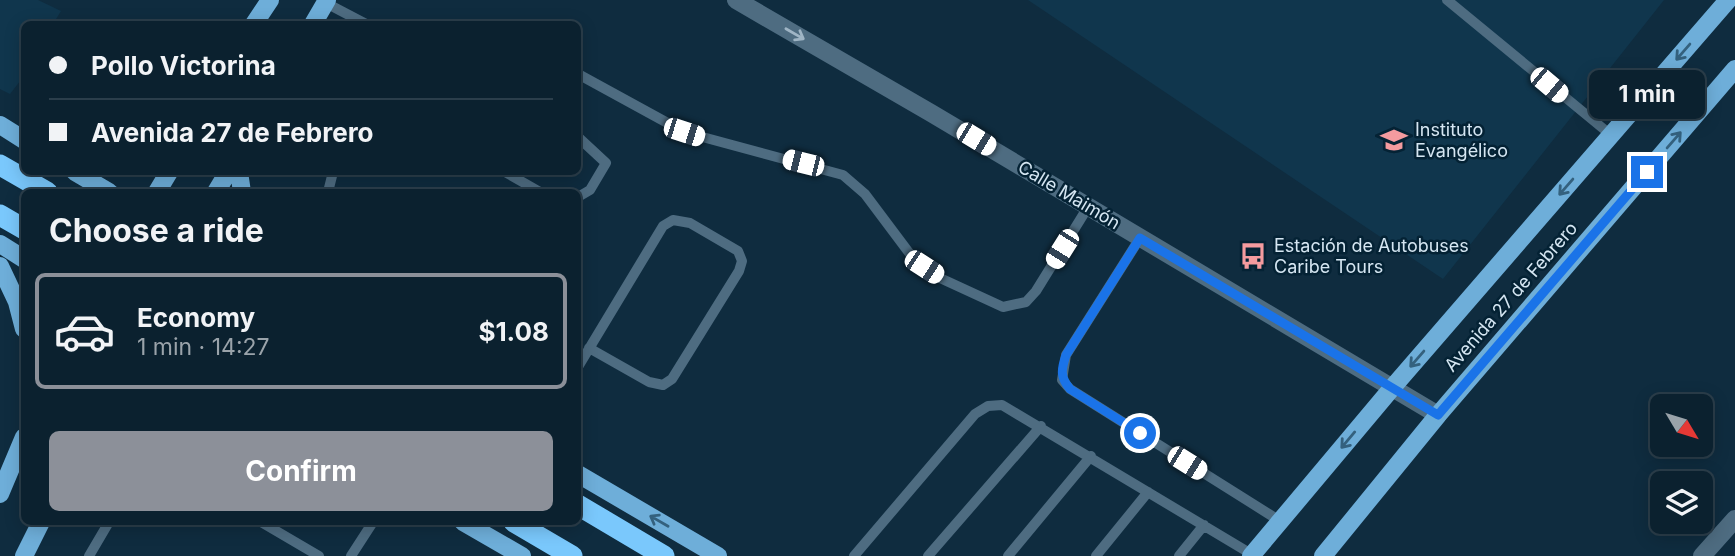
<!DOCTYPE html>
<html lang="en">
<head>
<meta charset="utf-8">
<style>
  body { margin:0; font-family:Inter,sans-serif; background:#142937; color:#f1f3f6; height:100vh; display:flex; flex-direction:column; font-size:26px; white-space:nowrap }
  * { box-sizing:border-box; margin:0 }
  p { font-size:23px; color:#9aa3aa }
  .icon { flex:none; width:38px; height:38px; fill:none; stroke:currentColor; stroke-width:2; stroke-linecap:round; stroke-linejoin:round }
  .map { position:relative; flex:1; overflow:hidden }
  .panel { position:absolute; left:21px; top:189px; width:560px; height:336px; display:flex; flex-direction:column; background:#0b212f; border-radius:10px; box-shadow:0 4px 18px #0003,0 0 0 2px #2b3e4b }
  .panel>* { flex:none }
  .banner { position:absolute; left:21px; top:21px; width:560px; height:154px; border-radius:10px; box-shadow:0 4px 18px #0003,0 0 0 2px #2b3e4b; display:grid; align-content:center; height:154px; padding:0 28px; background:#0b212f }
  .needle { width:46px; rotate:128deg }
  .tools { position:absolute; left:1650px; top:394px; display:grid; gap:14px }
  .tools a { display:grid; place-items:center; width:63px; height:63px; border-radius:10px; background:#0b212f; box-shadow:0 4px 18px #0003,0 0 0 2px #2b3e4b; font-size:35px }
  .end { position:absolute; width:32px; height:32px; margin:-16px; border:9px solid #1a73e8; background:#fff; box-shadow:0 0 0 4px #fff }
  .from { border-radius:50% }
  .bubble { position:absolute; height:49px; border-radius:10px; background:#0b212f; box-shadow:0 4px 18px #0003,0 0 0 2px #2b3e4b; font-size:23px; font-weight:700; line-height:49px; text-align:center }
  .car { position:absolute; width:21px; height:42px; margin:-21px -10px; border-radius:9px; box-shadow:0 0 5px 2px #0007; background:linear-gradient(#fff 24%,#345 0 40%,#fff 0 76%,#345 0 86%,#fff 0) }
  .banner b { display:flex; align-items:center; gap:24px; height:66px; font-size:26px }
  .banner b+b { border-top:2px solid #2b3e4b }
  .banner i { width:18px; height:18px; background:#f1f3f6 }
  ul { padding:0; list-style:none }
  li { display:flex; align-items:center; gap:21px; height:116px; margin:0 14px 10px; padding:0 14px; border:4px solid #2b3e4b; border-radius:10px }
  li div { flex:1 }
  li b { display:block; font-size:26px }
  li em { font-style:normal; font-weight:700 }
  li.active { border-color:#8c9099 }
  li>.icon { width:63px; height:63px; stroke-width:1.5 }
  h2 { padding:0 28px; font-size:32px; line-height:84px }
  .primary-button { display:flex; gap:14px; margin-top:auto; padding:14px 28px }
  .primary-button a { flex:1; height:80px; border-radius:10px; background:#8c9099; color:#fff; font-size:28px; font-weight:700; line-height:80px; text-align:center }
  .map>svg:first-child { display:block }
</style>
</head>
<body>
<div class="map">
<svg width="1735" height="556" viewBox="0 0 1735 556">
  <rect width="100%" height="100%" fill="#0f2c3f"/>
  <path fill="#10364d" d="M0 0H38L61 11 53 24H24V76L10 94 0 89Z
    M1028 0H1664L1443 279Z"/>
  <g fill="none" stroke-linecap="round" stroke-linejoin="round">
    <path stroke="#4e6c81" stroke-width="10" d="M1447 0 1611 135
      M326 3 366 24
      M578 74 684 132 843 175 865 194 910 254 940 278 1003 307 1026 302 1036 291 1088 207
      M578 137 606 163 590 190 578 197
      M505 172 540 192
      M328 192 333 172
      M1140 238 1066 355 1062 380 1070 389 1280 521
      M578 367 663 226 673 220 690 223 738 251 742 261 739 271 672 379 663 385 649 382 589 348
      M261 522 319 556
      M89 556 109 522
      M351 556 373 522
      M854 556 975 414 988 406 1002 405 1253 555
      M928 556 1041 426
      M1008 556 1091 456
      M1096 556 1148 492
      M1179 556 1204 525"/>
    <path stroke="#4e6c81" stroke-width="18" d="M736 0 931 113 1438 415
      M1702 556 1735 519"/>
    <path stroke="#6eaed9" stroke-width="18" d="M254 24 270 0
      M313 24 327 0
      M0 125 24 140
      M75 172 109 192
      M239 172 242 192
      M157 192 169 172
      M216 192 228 172
      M0 244 24 259
      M0 266 17 302 24 329
      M578 474 718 556
      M0 494 24 437
      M463 522 522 556
      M24 556 41 522
      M1251 556 1392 388 1728 0
      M1323 556 1438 415 1735 69"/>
    <path stroke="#7ac8fc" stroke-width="21" d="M0 165 47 192
      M0 215 24 229
      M578 505 664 556
      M514 522 572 556"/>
  </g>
  <defs><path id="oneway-shaft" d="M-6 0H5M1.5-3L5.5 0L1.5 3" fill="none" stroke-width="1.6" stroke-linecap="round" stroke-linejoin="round" transform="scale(1.75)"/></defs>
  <use stroke="#9fb5c5" href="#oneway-shaft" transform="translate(795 34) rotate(30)"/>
  <g stroke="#34617e">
    <use href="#oneway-shaft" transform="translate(1683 52) rotate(131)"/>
    <use href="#oneway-shaft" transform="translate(1674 140) rotate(-49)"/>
    <use href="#oneway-shaft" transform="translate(1566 187) rotate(131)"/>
    <use href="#oneway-shaft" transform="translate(1417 359) rotate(131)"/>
    <use href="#oneway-shaft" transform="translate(1348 440) rotate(130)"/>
    <use href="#oneway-shaft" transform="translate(659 521) rotate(-150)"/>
  </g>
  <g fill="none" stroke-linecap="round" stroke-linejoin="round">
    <path stroke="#1a73e8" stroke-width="9" d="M1140 433 1070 389C1060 377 1061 370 1066 355L1140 238 1438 415 1647 172"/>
  </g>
  <defs>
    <symbol id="school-bare" viewBox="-9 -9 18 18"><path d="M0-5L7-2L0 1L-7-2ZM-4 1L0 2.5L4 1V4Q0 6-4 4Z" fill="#f49b9f" stroke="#042234" stroke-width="2.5" paint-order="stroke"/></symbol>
    <symbol id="bus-bare" viewBox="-9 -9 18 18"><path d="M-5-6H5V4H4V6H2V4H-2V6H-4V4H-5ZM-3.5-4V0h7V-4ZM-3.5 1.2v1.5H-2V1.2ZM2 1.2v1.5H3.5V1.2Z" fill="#f49b9f" stroke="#042234" stroke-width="2.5" paint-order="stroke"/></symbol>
  </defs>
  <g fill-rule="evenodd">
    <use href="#school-bare" x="1375" y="121" width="38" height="38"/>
    <use href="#bus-bare" x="1234" y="237" width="38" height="38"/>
  </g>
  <g text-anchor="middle" stroke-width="5" stroke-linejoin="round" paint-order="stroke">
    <g font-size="18" fill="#d5e6f2" stroke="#042234" text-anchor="start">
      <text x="1415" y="136">Instituto<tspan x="1415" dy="21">Evangélico</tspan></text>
      <text x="1274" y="252">Estación de Autobuses<tspan x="1274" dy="21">Caribe Tours</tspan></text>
    </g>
    <g font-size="18" fill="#d5e6f2" stroke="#042234">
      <text transform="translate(1069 195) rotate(31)" y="6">Calle Maimón</text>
      <text transform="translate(1511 297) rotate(-49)" y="6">Avenida 27 de Febrero</text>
    </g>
  </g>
</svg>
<div class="tools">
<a><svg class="needle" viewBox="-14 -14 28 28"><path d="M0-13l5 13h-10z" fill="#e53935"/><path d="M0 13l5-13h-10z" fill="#9aa3aa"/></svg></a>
<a><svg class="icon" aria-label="layers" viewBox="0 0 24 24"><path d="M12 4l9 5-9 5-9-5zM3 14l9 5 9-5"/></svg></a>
</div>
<i class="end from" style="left:1140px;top:433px"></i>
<i class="end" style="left:1647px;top:172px"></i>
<div class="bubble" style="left:1589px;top:70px;width:116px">1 min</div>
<i class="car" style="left:1549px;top:85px;rotate:130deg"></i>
<i class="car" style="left:684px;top:132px;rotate:108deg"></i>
<i class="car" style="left:976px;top:139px;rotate:121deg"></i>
<i class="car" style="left:803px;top:163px;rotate:284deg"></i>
<i class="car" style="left:1062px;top:249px;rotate:212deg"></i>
<i class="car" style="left:924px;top:267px;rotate:123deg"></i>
<i class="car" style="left:1187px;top:463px;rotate:122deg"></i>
<div class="banner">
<b><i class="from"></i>Pollo Victorina</b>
<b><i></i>Avenida 27 de Febrero</b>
</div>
<section class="panel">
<h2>Choose a ride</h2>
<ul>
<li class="active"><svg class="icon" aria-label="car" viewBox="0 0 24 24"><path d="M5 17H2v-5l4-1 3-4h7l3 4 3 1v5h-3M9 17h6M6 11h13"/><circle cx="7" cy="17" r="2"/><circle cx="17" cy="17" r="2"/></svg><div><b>Economy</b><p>1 min · 14:27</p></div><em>$1.08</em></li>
</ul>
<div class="primary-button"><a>Confirm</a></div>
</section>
</div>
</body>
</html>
